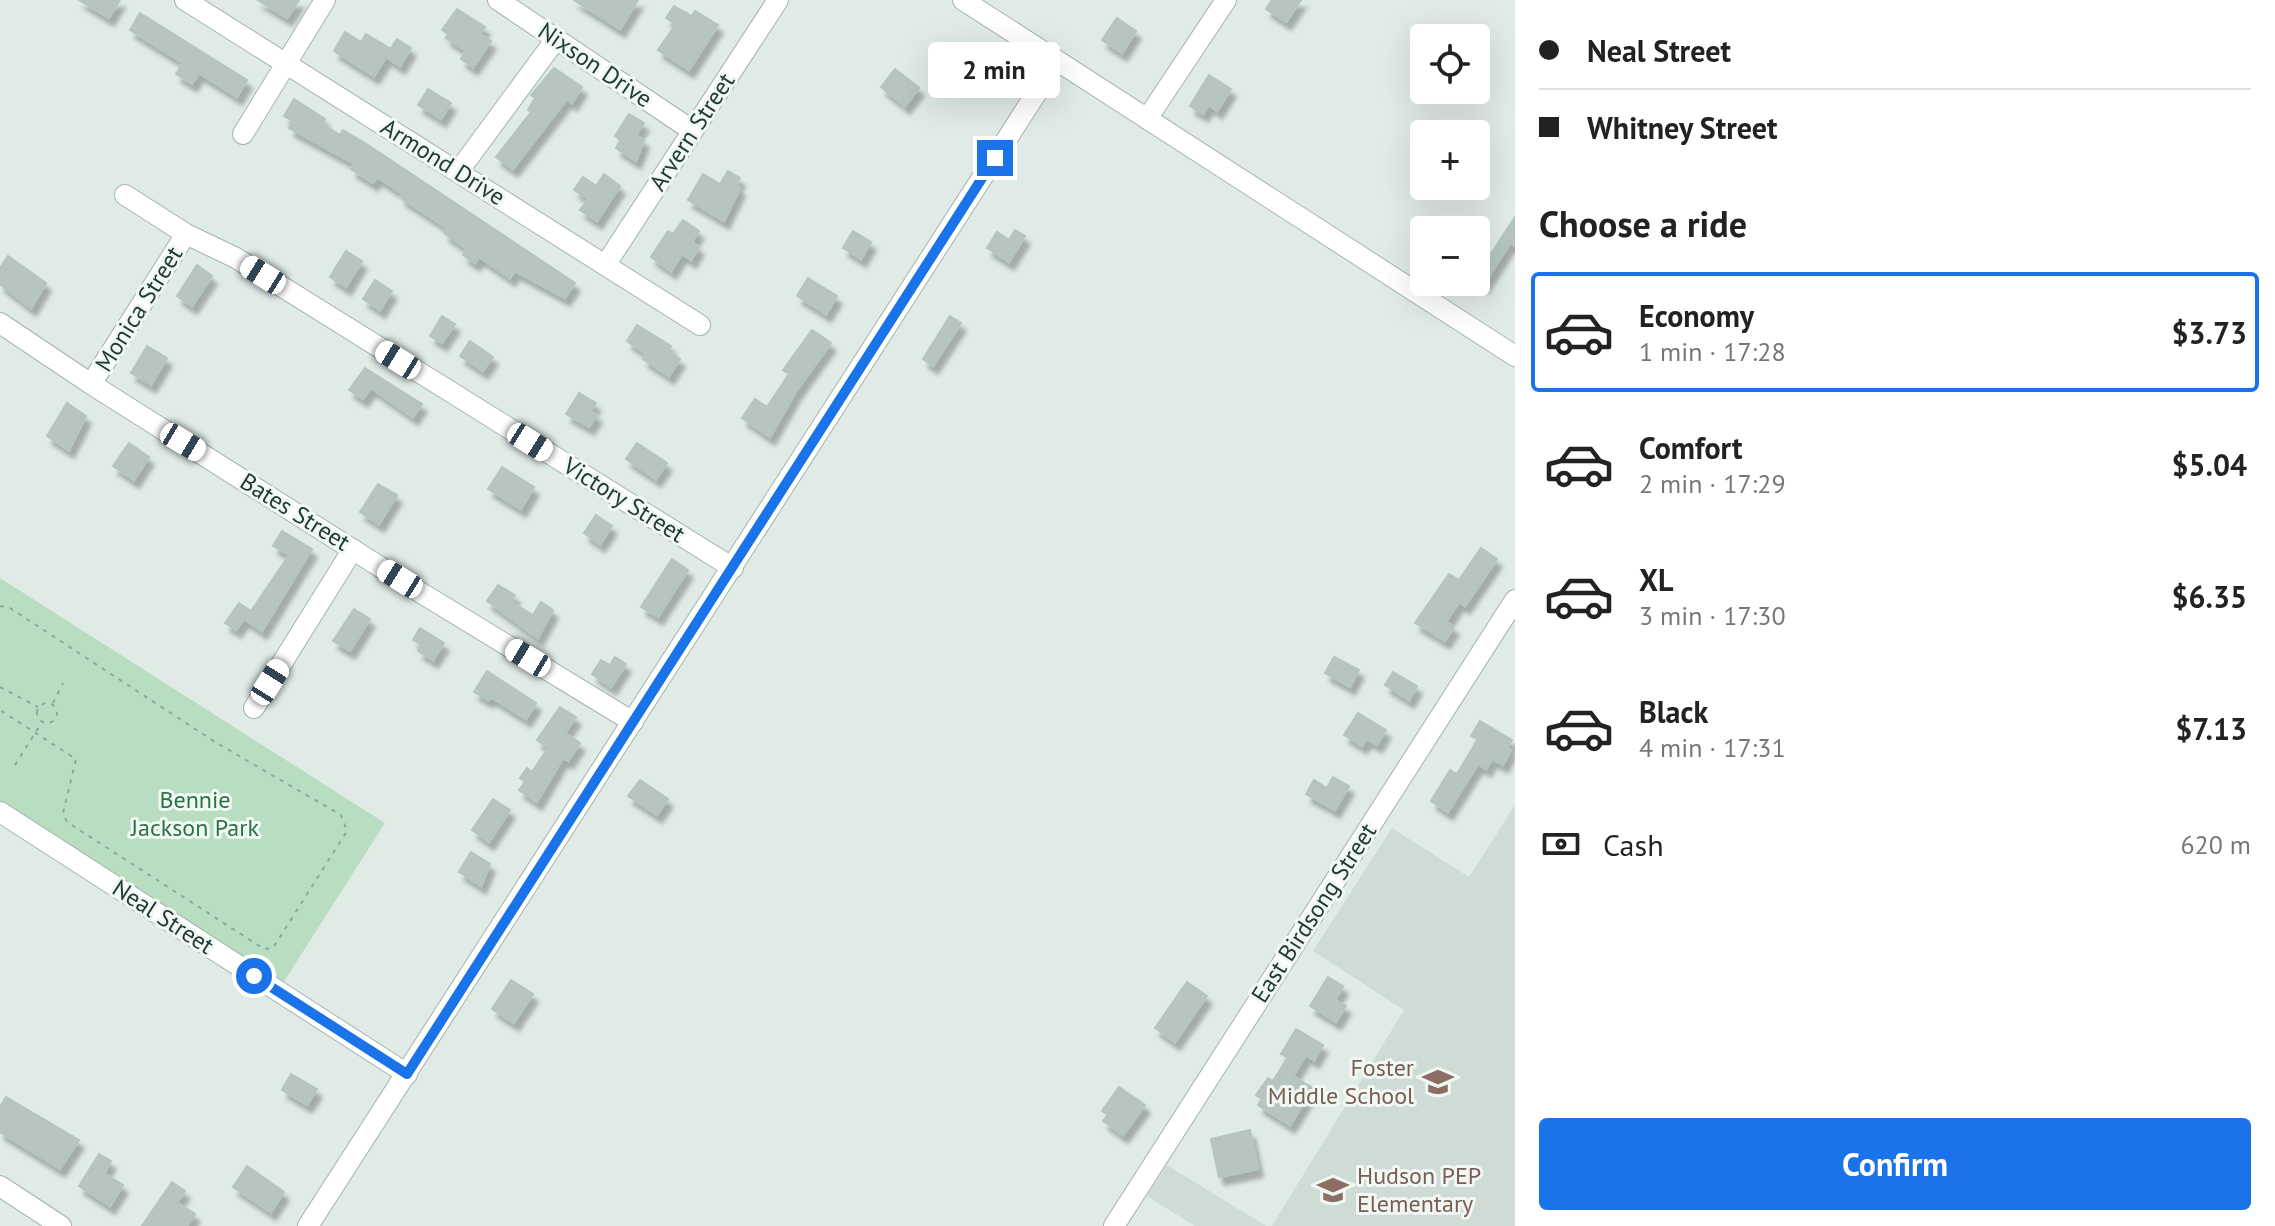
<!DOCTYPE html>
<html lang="en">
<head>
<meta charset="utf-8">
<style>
  body { margin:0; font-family:"PT Sans",sans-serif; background:#f2f2f2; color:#222; height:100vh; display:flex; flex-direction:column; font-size:30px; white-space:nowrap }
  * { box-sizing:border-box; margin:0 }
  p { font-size:26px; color:#767676 }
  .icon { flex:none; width:44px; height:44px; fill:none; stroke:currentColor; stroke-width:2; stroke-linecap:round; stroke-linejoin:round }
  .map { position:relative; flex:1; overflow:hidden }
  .panel { display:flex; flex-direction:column; background:#fff; width:760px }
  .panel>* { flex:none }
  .guide { display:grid; align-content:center; height:176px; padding:0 24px; background:#fff }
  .buttons { position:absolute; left:1410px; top:24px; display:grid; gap:16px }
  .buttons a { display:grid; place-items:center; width:80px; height:80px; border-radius:8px; background:#fff; box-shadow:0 8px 32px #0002; font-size:40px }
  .end { position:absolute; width:36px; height:36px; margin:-18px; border:10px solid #1a73e8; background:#fff; box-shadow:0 0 0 4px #fff }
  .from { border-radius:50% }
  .bubble { position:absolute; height:56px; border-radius:8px; background:#fff; box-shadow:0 8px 32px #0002; font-size:26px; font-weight:700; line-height:56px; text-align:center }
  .car { position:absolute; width:24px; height:48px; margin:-24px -12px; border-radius:10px; box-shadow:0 0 6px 2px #0007; background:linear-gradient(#fff 24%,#345 0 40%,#fff 0 76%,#345 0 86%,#fff 0) }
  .guide b { display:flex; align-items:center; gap:28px; height:76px; font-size:30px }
  .guide b+b { border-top:2px solid #e0e0e0 }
  .guide i { width:20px; height:20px; background:#222 }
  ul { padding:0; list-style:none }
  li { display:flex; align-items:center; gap:24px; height:120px; margin:0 16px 12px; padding:0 8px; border:4px solid transparent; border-radius:8px }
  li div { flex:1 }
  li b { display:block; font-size:30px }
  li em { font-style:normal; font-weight:700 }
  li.current { border-color:#1a73e8 }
  li>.icon { width:72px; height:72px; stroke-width:1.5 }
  h2 { padding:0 24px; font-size:36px; line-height:96px }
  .pay { display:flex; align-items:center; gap:20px; height:88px; padding:0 24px; font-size:30px }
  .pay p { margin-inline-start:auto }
  .action { display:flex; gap:16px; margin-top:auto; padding:16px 24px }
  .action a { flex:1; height:92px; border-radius:8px; background:#1a73e8; color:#fff; font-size:32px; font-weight:700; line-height:92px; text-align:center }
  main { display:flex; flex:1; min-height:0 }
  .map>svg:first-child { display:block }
</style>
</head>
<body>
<main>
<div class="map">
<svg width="1515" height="1226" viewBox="0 0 1515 1226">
  <defs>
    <filter id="shadow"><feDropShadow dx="5" dy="8" stdDeviation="2" flood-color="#0004"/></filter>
  </defs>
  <rect width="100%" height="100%" fill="#e0ebe6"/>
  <path fill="#cfdbd5" d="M1515 805V1226H1272L1404 1010 1313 951 1392 828 1469 877Z
    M1167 1165 1266 1226H1195L1147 1196Z"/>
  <path fill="#b9ddc1" d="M0 578 385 823 283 983 0 802Z"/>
  <path fill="#b6c6bf" stroke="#b3c5bd" stroke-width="2" filter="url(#shadow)" d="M79 0H120L109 18Z
    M258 0H299L287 18Z
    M574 0H638L620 29Z
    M1272 0H1301L1286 22 1266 9Z
    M674 6 692 16 695 11 718 25 689 70 658 50 676 24 666 18Z
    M457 9 485 27 480 34 491 41 473 67 461 59 466 51 446 38 448 34 442 30Z
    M140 13 247 80 237 97 199 73 192 84 176 74 183 63 130 30Z
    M1117 18 1136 31 1122 53 1102 40Z
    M345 32 361 42 366 34 391 49 374 76 334 51Z
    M397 39 411 48 400 66 386 57Z
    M554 68 582 87 572 103 567 99 513 169 496 157 531 112 528 110 535 98 531 95Z
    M895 69 919 88 905 106 881 87Z
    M1209 75 1231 89 1217 111 1209 105 1203 114 1190 106Z
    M428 89 451 103 441 119 418 105Z
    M294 99 325 119 322 124 340 135 343 130 368 145 575 283 565 298 515 271 510 278 479 257 475 263 463 255 467 249 444 233 447 228 400 197 403 194 377 177 373 183 351 169 355 164 289 128 293 121 284 116Z
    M629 114 644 123 636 135 644 140 636 161 616 148 621 140 615 136Z
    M728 171 740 178 736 185 740 188 724 221 688 200 703 174 720 184Z
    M604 174 620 186 597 221 580 210 588 199 574 190 583 177 596 186Z
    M1515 217V246L1510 243 1483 286 1476 282V256L1481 248 1491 254Z
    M683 220 699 231 692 242 699 247 691 260 682 254 671 271 651 257 668 231 673 234Z
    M1015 230 1025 236 1009 262 987 248 997 232 1009 240Z
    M853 231 871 242 861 259 843 248Z
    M346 251 362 261 346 287 330 277Z
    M8 256 46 283 31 308 0 284V268Z
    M197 265 212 276 192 306 177 296Z
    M808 278 837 296 826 314 797 296Z
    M375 280 392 291 380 310 363 299Z
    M442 316 455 324 442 343 430 336Z
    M950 316 961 323 933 366 923 359Z
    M637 325 671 346 668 351 680 359 669 376 643 359 646 354 627 341Z
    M812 330 831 343 797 390 770 437 742 418 755 399 767 407 789 374 783 370Z
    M470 341 493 357 483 371 460 356Z
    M147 346 167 358 151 385 131 373Z
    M365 368 422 404 413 417 371 388 363 399 349 390Z
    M579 393 596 403 590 411 597 415 589 427 566 414Z
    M67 403 86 416 69 450 47 436Z
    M129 443 149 457 134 480 113 466Z
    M637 443 667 463 656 479 626 459Z
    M502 467 534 487 521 509 488 489Z
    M378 484 397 495 379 524 360 512Z
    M596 515 612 526 600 544 584 533Z
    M282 531 312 549 262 631 244 619 236 630 225 623 239 603 251 611 289 555 273 546Z
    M1481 548 1497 559 1465 606 1459 602 1446 622 1454 627 1445 641 1415 623 1449 574 1459 580Z
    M672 559 688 570 658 617 641 607Z
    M498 585 515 595 511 602 533 615 541 602 553 610 538 638 487 601Z
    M354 609 370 619 350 651 333 641Z
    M420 628 444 643 433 660 418 651 422 645 413 640Z
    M615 657 626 664 611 687 592 674 601 660 610 665Z
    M1334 657 1359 670 1350 687 1325 673Z
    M487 671 536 703 526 719 491 697 488 700 474 692Z
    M1393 672 1417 686 1409 700 1385 685Z
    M560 707 576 717 565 733 580 743 568 761 563 758 537 802 519 790 525 782 520 778 527 768 532 772 548 748 537 740Z
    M1358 713 1386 730 1377 745 1367 739 1362 746 1344 735Z
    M1480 721 1512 740 1507 748 1511 750 1503 765 1492 759 1486 769 1478 764 1448 812 1431 801 1450 770 1457 774 1478 739 1471 736Z
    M1333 777 1349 786 1335 810 1306 794 1314 780 1327 788Z
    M640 780 668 799 657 815 628 796Z
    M493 799 510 810 489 842 472 830Z
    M471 852 490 864 481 886 459 872Z
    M1328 977 1343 986 1335 1000 1346 1006 1336 1022 1310 1006Z
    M511 980 533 994 514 1023 492 1009Z
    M1187 982 1207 996 1175 1042 1155 1028Z
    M1296 1029 1323 1045 1314 1060 1306 1055 1293 1076 1313 1088 1290 1125 1258 1105 1262 1099 1256 1095 1268 1078 1273 1081 1288 1057 1281 1054Z
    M291 1074 317 1089 307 1105 282 1090Z
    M1119 1087 1145 1105 1123 1135 1103 1121 1108 1115 1102 1111Z
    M6 1097 79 1140 60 1169 0 1132V1107Z
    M1250 1130 1258 1169 1219 1177 1211 1139Z
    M99 1154 111 1161 104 1173 123 1185 110 1206 79 1186Z
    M247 1166 284 1192 271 1212 233 1187Z
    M172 1182 185 1191 177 1202 195 1214 187 1226H142Z"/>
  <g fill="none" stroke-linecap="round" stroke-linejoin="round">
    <defs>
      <path id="minor" d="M185 0 700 325
        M498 0 693 131
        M963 0 1515 356
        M1147 119 1226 0
        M243 134 325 0
        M458 172 556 39
        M125 195 186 234 236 258 733 568
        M606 264 778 0
        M0 323 91 384 423 594 633 722
        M91 384 186 234
        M254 708 353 549
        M0 812 407 1074
        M0 1186 61 1226
        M308 1226 1057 61
        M1114 1226 1515 600"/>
    </defs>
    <use href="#minor" stroke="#a3b3ad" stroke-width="22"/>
    <path stroke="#80af9f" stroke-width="2" stroke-dasharray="4 6" stroke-linecap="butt" d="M0 606 10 608 215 742 341 815 347 831 273 948 264 949 67 822 63 813 76 759 0 710
      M0 687 38 707
      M37 713a10 10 0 1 1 20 0a10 10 0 1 1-20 0Z
      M53 703 63 683
      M15 765 42 722"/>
    <use href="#minor" stroke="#fff" stroke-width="20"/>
  </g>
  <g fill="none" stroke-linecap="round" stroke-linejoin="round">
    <path stroke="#1a73e8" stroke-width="10" d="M254 976 407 1074 995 158"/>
  </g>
  <defs>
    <symbol id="school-bare" viewBox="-9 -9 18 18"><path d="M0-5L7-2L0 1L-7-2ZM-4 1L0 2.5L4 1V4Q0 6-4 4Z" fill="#8d6e63" stroke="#f1f8f4" stroke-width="2.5" paint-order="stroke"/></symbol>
  </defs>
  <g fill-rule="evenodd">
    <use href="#school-bare" x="1416" y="1060" width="44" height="44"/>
    <use href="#school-bare" x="1311" y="1168" width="44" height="44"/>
  </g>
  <g text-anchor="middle" stroke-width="6" stroke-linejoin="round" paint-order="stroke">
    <g font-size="24" fill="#213c34" stroke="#f1f8f4">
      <text transform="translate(595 65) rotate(34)" y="8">Nixson Drive</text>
      <text transform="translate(692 132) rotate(-57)" y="8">Arvern Street</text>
      <text transform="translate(443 162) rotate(32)" y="8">Armond Drive</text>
      <text transform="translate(139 309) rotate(-58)" y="8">Monica Street</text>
      <text transform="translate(624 500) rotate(32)" y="8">Victory Street</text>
      <text transform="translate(295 512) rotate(32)" y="8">Bates Street</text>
      <text transform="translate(1314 913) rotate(-57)" y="8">East Birdsong Street</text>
      <text transform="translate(163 917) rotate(33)" y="8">Neal Street</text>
    </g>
    <g font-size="24" fill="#2b7344" stroke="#f1f8f4">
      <text x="195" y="808">Bennie<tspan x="195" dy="28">Jackson Park</tspan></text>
    </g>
    <g font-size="24" fill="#785e54" stroke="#f1f8f4" text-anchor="end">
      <text x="1414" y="1076">Foster<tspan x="1414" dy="28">Middle School</tspan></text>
      <text x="1357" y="1184" text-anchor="start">Hudson PEP<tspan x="1357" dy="28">Elementary</tspan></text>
    </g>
  </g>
</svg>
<div class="buttons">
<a><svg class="icon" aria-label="locate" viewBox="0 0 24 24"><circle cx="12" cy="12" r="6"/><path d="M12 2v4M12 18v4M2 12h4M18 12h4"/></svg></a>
<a>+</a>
<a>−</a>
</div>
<i class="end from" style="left:254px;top:976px"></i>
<i class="end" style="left:995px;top:158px"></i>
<div class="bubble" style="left:928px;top:42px;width:132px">2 min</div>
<i class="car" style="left:263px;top:275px;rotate:302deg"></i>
<i class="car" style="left:398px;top:360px;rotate:302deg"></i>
<i class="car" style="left:183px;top:442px;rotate:121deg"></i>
<i class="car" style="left:530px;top:442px;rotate:122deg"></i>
<i class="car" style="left:400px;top:579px;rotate:302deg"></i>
<i class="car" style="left:528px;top:658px;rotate:301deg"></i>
<i class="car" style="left:270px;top:682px;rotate:32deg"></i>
</div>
<section class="panel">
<div class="guide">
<b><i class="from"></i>Neal Street</b>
<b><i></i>Whitney Street</b>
</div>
<h2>Choose a ride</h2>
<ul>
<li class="current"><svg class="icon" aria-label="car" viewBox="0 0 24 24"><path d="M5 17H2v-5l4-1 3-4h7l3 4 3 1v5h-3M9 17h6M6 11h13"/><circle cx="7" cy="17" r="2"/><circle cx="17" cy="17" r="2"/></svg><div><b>Economy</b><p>1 min · 17:28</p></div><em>$3.73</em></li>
<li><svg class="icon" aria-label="car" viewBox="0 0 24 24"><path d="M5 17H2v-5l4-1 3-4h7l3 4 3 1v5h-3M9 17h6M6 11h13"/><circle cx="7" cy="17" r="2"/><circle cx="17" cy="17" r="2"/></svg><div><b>Comfort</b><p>2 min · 17:29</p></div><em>$5.04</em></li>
<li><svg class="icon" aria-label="car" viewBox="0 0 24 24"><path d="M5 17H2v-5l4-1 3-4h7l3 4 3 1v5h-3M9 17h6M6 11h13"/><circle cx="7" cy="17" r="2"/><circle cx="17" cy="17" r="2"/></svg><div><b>XL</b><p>3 min · 17:30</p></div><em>$6.35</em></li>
<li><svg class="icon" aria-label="car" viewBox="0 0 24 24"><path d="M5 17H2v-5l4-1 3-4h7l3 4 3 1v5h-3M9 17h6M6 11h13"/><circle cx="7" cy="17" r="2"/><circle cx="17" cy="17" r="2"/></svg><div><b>Black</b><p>4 min · 17:31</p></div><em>$7.13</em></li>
</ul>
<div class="pay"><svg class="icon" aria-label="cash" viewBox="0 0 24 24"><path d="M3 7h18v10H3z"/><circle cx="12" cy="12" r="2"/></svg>Cash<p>620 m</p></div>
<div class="action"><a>Confirm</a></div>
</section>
</main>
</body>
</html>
